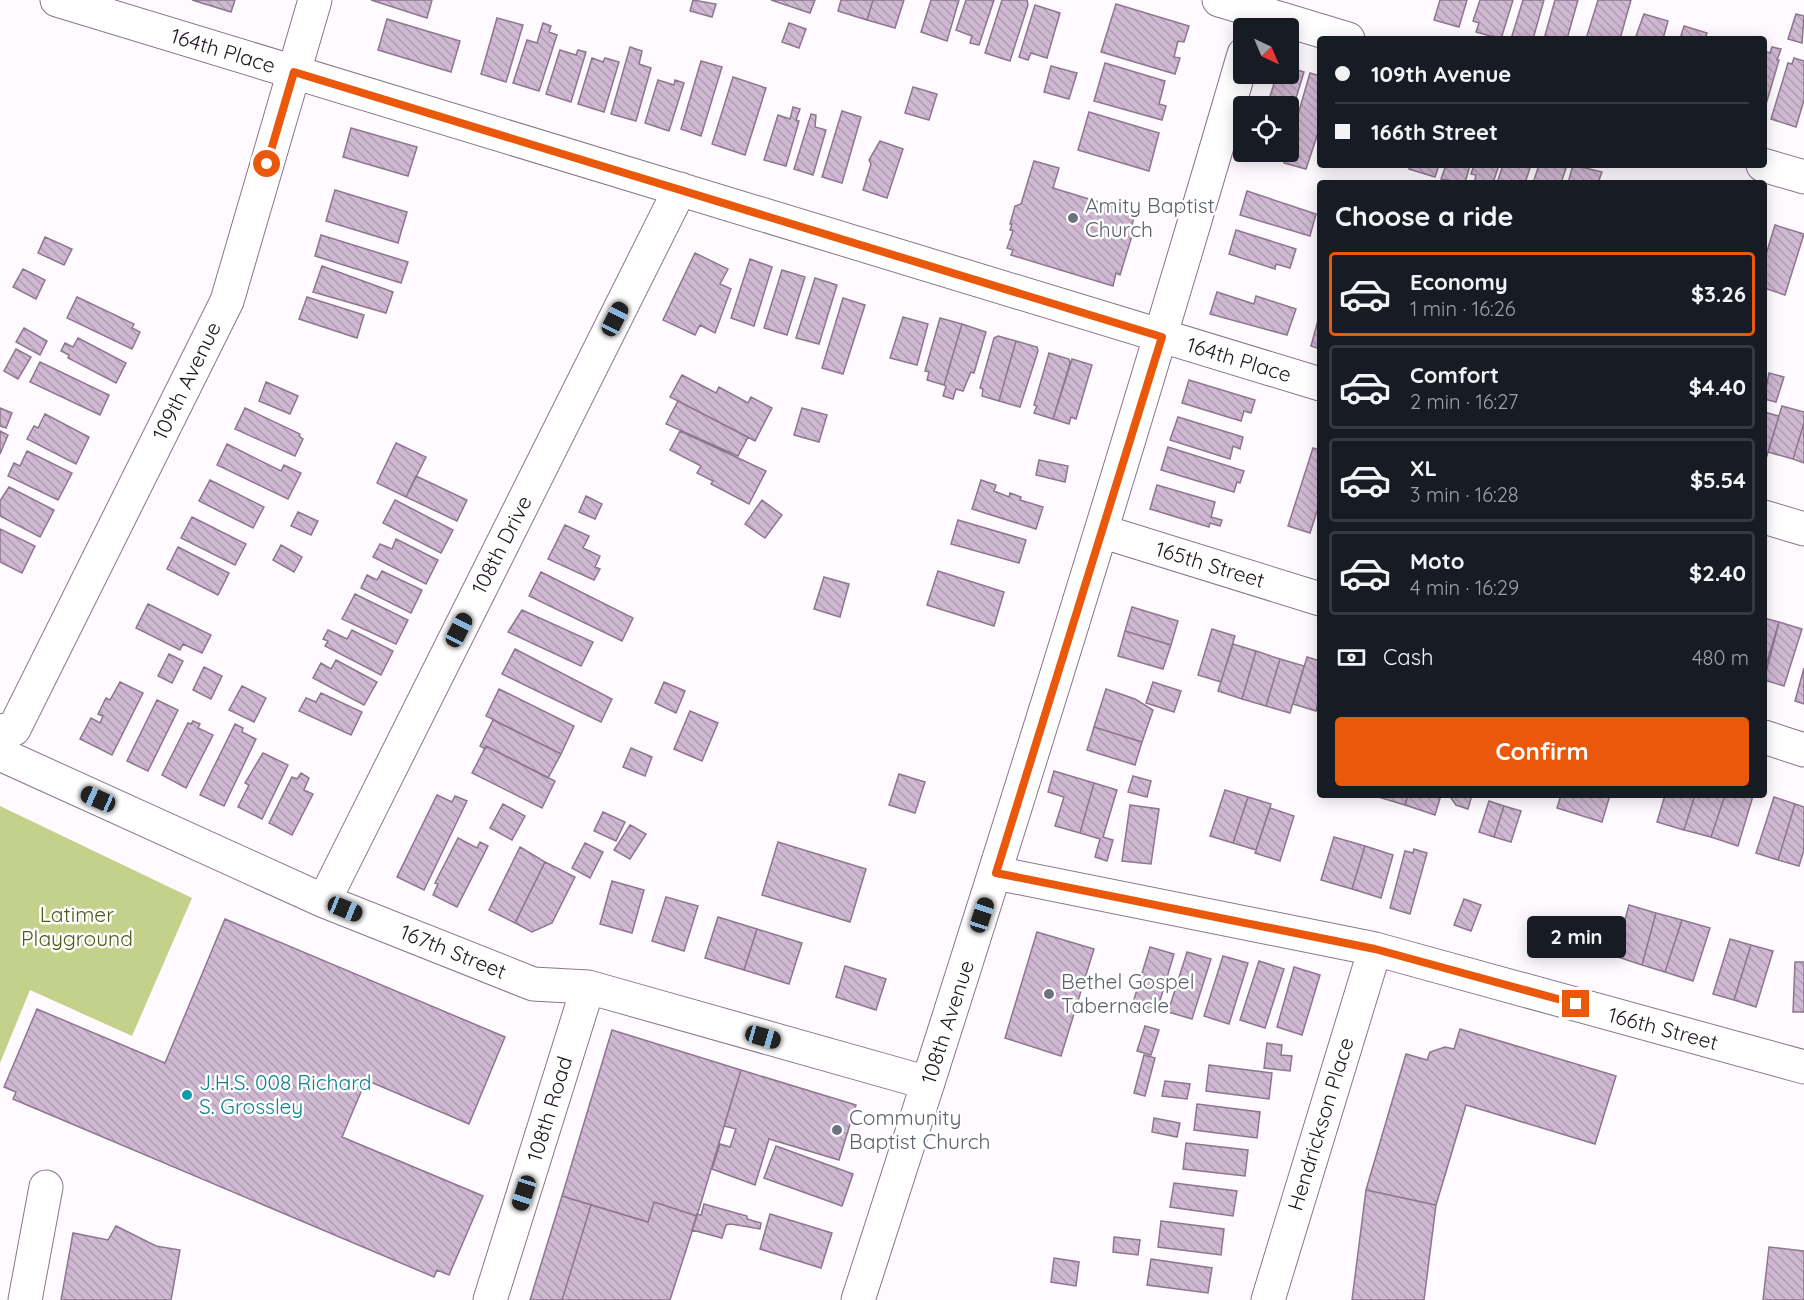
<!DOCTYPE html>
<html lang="en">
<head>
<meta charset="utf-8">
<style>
  body { margin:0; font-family:Quicksand,sans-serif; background:#242831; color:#f1f3f6; height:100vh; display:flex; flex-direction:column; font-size:22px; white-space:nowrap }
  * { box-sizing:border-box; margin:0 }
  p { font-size:20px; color:#9ea1a6 }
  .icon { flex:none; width:33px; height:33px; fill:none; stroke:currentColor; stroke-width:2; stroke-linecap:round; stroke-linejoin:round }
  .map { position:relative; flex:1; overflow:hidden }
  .side { position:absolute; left:1317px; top:180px; width:450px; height:618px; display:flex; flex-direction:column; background:#171b24; border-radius:6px; box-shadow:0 3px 15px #0003 }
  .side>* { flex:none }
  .top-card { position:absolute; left:1317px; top:36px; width:450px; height:132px; border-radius:6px; box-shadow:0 3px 15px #0003; display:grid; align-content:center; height:132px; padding:0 18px; background:#171b24 }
  .needle { width:39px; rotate:136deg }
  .tools { position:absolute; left:1233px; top:18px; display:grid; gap:12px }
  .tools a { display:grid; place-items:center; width:66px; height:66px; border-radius:6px; background:#171b24; box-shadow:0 3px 15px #0003; font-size:30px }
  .end { position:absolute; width:27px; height:27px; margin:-14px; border:8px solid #ea580c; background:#fff; box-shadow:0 0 0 3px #fff }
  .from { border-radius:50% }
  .bubble { position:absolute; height:42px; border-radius:6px; background:#171b24; box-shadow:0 3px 15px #0003; font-size:20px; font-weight:700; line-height:42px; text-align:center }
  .car { position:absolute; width:18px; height:36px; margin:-18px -9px; border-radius:8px; box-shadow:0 0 4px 2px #0007; background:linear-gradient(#222 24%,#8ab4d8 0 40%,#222 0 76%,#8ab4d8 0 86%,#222 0) }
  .top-card b { display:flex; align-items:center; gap:21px; height:57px; font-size:22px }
  .top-card b+b { border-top:2px solid #363941 }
  .top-card i { width:15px; height:15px; background:#f1f3f6 }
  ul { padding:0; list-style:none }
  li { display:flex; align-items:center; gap:18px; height:84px; margin:0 12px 9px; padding:0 6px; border:3px solid #363941; border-radius:6px }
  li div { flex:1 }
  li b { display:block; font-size:22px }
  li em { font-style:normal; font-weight:700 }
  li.active { border-color:#ea580c }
  li>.icon { width:54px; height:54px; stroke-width:1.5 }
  h2 { padding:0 18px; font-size:27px; line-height:72px }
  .pay { display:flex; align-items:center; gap:15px; height:66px; padding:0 18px; font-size:22px }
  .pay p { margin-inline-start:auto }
  .button { display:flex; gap:12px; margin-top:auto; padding:12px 18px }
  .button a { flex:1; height:69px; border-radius:6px; background:#ea580c; color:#fff; font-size:24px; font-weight:700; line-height:69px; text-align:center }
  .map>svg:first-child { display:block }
</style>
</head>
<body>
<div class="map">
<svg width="1804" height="1300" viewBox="0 0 1804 1300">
  <defs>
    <pattern id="building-back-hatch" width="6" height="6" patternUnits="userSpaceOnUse" patternTransform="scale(1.5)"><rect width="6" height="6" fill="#cfb8d1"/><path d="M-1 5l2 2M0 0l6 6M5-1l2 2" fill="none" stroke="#b19db3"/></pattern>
  </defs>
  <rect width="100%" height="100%" fill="#fffaff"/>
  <path fill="#c4d18b" d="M0 806 192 898 132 1036 30 990 0 1063Z"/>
  <path fill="url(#building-back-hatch)" stroke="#8d778f" stroke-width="1.5" d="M192 0H235L231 12Z
    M371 0H432L427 18Z
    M693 0 716 4 712 17 690 11Z
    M771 0H815L810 13Z
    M841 0H873L867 20 838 11Z
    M873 0H904L895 28 867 20Z
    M931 0H959L947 41 921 32Z
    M966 0H994L979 45 970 43 972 36 956 30Z
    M1002 0H1027L1028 5 1010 61 985 53Z
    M1440 0H1467L1459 27 1434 20Z
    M1480 0H1513L1501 39 1476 32 1479 23 1473 21Z
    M1523 0H1544L1533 39H1511Z
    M1555 0H1578L1567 39H1544Z
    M1598 0H1631L1620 39H1586Z
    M1116 4 1189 26 1184 42 1178 41 1174 57 1180 58 1175 74 1101 52Z
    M1035 5 1060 13 1047 58 1031 53 1028 60 1019 57Z
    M1644 14 1668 21 1663 39H1635Z
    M1796 14 1804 16 1802 43 1788 39Z
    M497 18 523 25 506 82 481 74Z
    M387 19 460 41 451 72 378 50Z
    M543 23 551 26 549 32 557 35 539 91 513 83 527 40 537 43Z
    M789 23 806 29 799 48 782 42Z
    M1684 26 1707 33 1705 39H1680Z
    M630 47 642 51 639 64 651 68 636 121 611 114Z
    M1772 47 1781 49 1777 60H1779L1764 111V51L1770 53Z
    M560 50 576 55 578 50 586 52 571 102 546 94Z
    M592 58 603 62 605 58 619 62 604 112 578 104Z
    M1794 58 1804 61V100L1796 127 1771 119 1788 63 1792 64Z
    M701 61 722 67 701 136 681 129Z
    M1105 63 1165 81 1159 104 1166 106 1162 120 1094 101Z
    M1051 66 1077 73 1069 99 1044 92Z
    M1288 67 1304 72 1288 124V106H1267L1277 74H1288Z
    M1310 73 1320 76V127L1306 169 1284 163Z
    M733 77 766 88 745 155 712 144Z
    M658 80 674 85 675 80 684 83 669 131 645 123Z
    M913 87 937 94 929 120 905 113Z
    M793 107 800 109 796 120 799 121 786 166 764 160 778 115 790 119Z
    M842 111 861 117 842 183 822 177Z
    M1089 112 1159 133 1149 171 1078 150Z
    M811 114 816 115 815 127 826 130 813 175 794 169Z
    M351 128 417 147 408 176 343 157Z
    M880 141 903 149 887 198 863 190 871 164 869 160Z
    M1034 161 1059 168 1053 188 1135 213 1132 225 1135 226 1120 275 1116 273 1113 286 1011 255 1013 250 1007 248 1013 231 1010 230 1012 224H1010L1015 206 1021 204Z
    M1411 165H1439L1435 177 1409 169Z
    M1446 165H1470L1465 183 1441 179Z
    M1474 165H1499L1493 183H1474L1476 175 1471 174Z
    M1503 165H1531L1525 183H1497Z
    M1539 165H1567L1561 183H1533Z
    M1573 165 1602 172 1598 183H1568Z
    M335 190 407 212 398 243 326 221Z
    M1247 191 1316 214 1310 236 1240 215Z
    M1775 225 1804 234 1785 295 1764 288V261Z
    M1236 230 1296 249 1290 268 1276 264 1275 269 1229 254Z
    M321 235 408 262 401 283 315 256Z
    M45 237 72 249 64 265 38 253Z
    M695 253 728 269 720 284 731 289 715 333 700 325 695 335 663 320Z
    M750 259 772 267 754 326 731 318Z
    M322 266 393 292 386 313 313 292Z
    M23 269 45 280 36 299 13 287Z
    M782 270 805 277 787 335 764 328Z
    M815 278 837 285 819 344 796 338Z
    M1217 292 1254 304 1256 296 1296 309 1287 335 1210 314Z
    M77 297 134 324 132 328 140 332 132 349 67 318Z
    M307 297 364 315 357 338 299 319Z
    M843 298 865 305 843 374 822 368Z
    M903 317 928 324 917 365 890 358Z
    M940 318 962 324 944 385 927 380 929 372 925 371Z
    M1318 320 1320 321V349L1311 346Z
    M962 324 986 332 974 373 971 372 963 391 956 389 953 399 943 396 946 386 944 385Z
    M24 328 47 341 40 355 16 342Z
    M998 336 1016 341 999 401 982 396 983 389 980 388 994 338Z
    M78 338 126 363 116 383 68 358 69 355 61 351 65 343 73 347Z
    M1016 341 1037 347 1038 351 1020 407 999 401Z
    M16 349 31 357 18 379 4 371Z
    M1049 353 1069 359 1070 363 1053 419 1034 413 1037 406 1034 405Z
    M1072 359 1092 365 1076 419 1071 417 1069 424 1053 419Z
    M40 362 109 395 100 415 30 382Z
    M1769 373 1784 377 1776 402 1764 399Z
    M682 375 716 393 719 387 748 403 751 397 772 408 755 441 670 397Z
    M1189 380 1255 400 1251 413 1244 411 1241 421 1182 403Z
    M266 382 298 396 290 414 259 401Z
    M678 401 748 437 738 456 666 424Z
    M1782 406 1804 412V423L1793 459 1768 452Z
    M0 408 12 413 6 428 0 426Z
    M245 408 300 434 299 436 303 439 295 456 235 429Z
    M802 408 827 415 819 442 794 435Z
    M1764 412 1779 416 1765 462H1764Z
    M45 414 89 437 76 464 27 439 34 426 38 428Z
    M1178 417 1243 437 1240 449 1233 446 1230 459 1170 440Z
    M1804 423V463L1793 459Z
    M0 431 8 435 0 454Z
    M680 431 766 471 749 504 711 484 713 481 697 473 701 466 670 450Z
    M396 443 426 457 406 497 377 483Z
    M227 444 281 471 284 465 301 473 288 499 217 465Z
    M1168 447 1244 471 1240 483 1237 482 1234 492 1161 470Z
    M1313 448 1320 450V502L1310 533 1288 526Z
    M27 451 72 473 58 500 8 476 14 463 20 466Z
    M1039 460 1068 466 1065 482 1036 475Z
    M416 476 467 500 457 521 406 497Z
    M210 480 264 507 253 528 199 501Z
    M981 480 996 485 994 491 1009 497 1010 493 1021 497 1020 500 1043 507 1036 529 972 509Z
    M1157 485 1215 502 1211 517 1222 520 1220 526 1210 523 1209 527 1150 509Z
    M9 487 54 510 40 537 0 516V501Z
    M586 496 602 504 595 519 579 512Z
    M395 500 453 530 441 553 383 523Z
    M762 500 782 515 765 538 745 524Z
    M298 512 318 521 311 535 291 526Z
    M192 517 246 544 235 565 181 538Z
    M958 520 1026 540 1019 563 951 544Z
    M565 525 589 536 583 548 600 556 595 567 600 569 594 580 548 559Z
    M0 529 35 546 22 573 0 562Z
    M396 539 438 560 426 584 373 557 380 544 392 549Z
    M281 545 302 557 294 572 273 560Z
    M178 547 229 573 218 595 167 569Z
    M382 571 422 590 411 613 361 588 367 575 377 580Z
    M938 571 1004 592 994 626 927 605Z
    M541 572 633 618 622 641 529 596Z
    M824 577 849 584 840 617 814 609Z
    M355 594 408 620 396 644 342 619Z
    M148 604 211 635 202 653 183 644 180 650 136 628Z
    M1132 607 1178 621 1171 645 1125 631Z
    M522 610 593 642 581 666 508 632Z
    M1764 618 1779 622 1764 672Z
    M1779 622 1802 629 1784 686 1764 680Z
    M1212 629 1235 636 1221 682 1198 675Z
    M328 630 347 639 352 630 393 651 381 675 325 646 328 641 323 639Z
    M1125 631 1171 645 1163 669 1118 656Z
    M1233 644 1256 651 1242 699 1218 691Z
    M515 649 612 699 601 722 502 674Z
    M1256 651 1280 659 1266 706 1242 699Z
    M169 654 183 661 172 683 158 676Z
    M1307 657 1320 661V697L1316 711 1293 704Z
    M1280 659 1304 666 1290 713 1266 706Z
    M336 660 377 682 364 705 313 678 321 663 331 669Z
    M204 667 222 676 211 699 193 690Z
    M1804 668V704L1795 701Z
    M120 682 143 693 112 755 80 739 91 718 100 723 103 716 98 714 106 698 110 700Z
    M664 682 685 691 676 713 655 703Z
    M1153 682 1181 691 1174 712 1146 703Z
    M242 686 266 698 254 722 229 710Z
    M499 689 574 726 561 754 486 716Z
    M1106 689 1135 699 1153 710 1142 742 1094 727Z
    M321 693 362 712 351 735 299 711 306 698 316 702Z
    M157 700 178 710 148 771 127 761Z
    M690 711 718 723 702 761 674 749Z
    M493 720 561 754 548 778 486 746 485 749 480 746Z
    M193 721 200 724 198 728 213 735 186 788 162 775 188 723 191 724Z
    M235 724 243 728 242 732 256 739 224 806 200 795Z
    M1094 727 1142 742 1135 765 1087 750Z
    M486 746 555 781 542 808 472 773Z
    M631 748 652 757 645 776 623 767Z
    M263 753 288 765 262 819 238 807 249 785 245 783Z
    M1054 771 1094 783 1080 833 1055 826 1064 797 1048 792Z
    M301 773 309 778 304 790 313 794 292 835 269 823 292 777 297 779Z
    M899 774 925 782 915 813 889 805Z
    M1133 776 1151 781 1147 797 1128 792Z
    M1094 783 1117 790 1103 837 1113 840 1107 861 1095 857 1100 839 1080 833Z
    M1225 790 1248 797 1233 843 1210 836Z
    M437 795 452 802 455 796 467 801 424 890 397 877Z
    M1372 795H1408L1405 805Z
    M1408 795H1441L1435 815 1405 805Z
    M1449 795H1472L1468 809 1456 805Z
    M1561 795H1610L1602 822 1557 808Z
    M1665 795H1695L1684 830 1657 822Z
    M1695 795H1725L1711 837 1684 830Z
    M1725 795 1753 796 1738 846 1711 837Z
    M1248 797 1271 804 1256 850 1233 843Z
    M1774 797 1795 804 1778 860 1756 853Z
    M1489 801 1504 806 1494 837 1479 832Z
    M503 804 525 816 512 840 490 828Z
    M1795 804 1804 807V850L1799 866 1778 860Z
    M1130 805 1159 809 1151 864 1122 861Z
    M1504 806 1521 811 1511 842 1494 837Z
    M1270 808 1294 816 1280 861 1255 853Z
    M603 812 625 822 616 841 594 831Z
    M630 825 646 834 630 859 614 850Z
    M1334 837 1365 846 1352 889 1321 880Z
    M458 838 477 848 480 842 488 846 457 907 433 895 438 884 435 883Z
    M778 842 866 869 850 922 762 895Z
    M585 843 603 852 590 878 572 868Z
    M1365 846 1393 855 1381 898 1352 889Z
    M520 847 545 862 515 923 489 910Z
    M1414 849 1427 853 1410 914 1390 908 1405 851 1413 853Z
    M545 862 575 877 552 923 532 932 515 923Z
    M612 881 644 890 632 933 600 924Z
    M666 897 698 906 684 951 652 941Z
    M1464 899 1481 905 1471 931 1454 925Z
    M1629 905 1656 913 1642 965 1615 956Z
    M1656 913 1682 920 1665 972 1642 965Z
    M718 917 757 929 744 970 705 958Z
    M225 919 505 1037 469 1124 366 1080 342 1137 483 1196 449 1275 437 1270 434 1277 13 1099 16 1092 4 1087 37 1009 165 1063Z
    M1682 920 1710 928 1693 981 1665 972Z
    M757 929 802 943 789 984 744 970Z
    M1037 932 1094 949 1061 1056 1005 1038Z
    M1730 939 1751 945 1734 1000 1713 994Z
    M1751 945 1773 951 1756 1007 1734 1000Z
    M1150 947 1174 954 1156 1014 1132 1006Z
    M1187 952 1211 959 1192 1019 1168 1012Z
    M1223 956 1248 963 1229 1024 1204 1016Z
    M1259 961 1284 969 1265 1028 1240 1020Z
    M1795 962H1804V1012H1793Z
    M845 966 886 979 876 1010 836 997Z
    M1294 967 1320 975 1302 1035 1277 1027Z
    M1145 1026 1159 1030 1151 1055 1137 1051Z
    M1460 1029 1616 1076 1595 1144 1466 1105 1436 1205 1366 1190 1406 1054 1427 1060 1430 1052 1445 1047 1454 1049Z
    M612 1030 741 1070 697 1216 654 1202 648 1222 562 1196Z
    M1267 1043 1282 1045 1281 1055 1292 1056 1290 1071 1264 1068Z
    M1144 1055 1155 1058 1145 1096 1134 1093Z
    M1209 1065 1272 1073 1269 1099 1206 1091Z
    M741 1070 856 1105 839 1160 769 1139 755 1185 712 1169 720 1144 730 1147 736 1129 724 1126Z
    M1165 1081 1190 1084 1187 1099 1162 1096Z
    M1197 1104 1260 1112 1257 1138 1194 1130Z
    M1154 1118 1180 1123 1177 1137 1152 1132Z
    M1186 1143 1248 1150 1245 1176 1183 1169Z
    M776 1146 853 1174 842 1206 764 1178Z
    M1174 1183 1237 1191 1233 1216 1170 1207Z
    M1366 1190 1436 1205 1424 1300H1352Z
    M562 1196 591 1205 562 1300H530Z
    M654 1202 697 1216 670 1300H562L591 1205 648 1222Z
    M704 1204 747 1216V1219L761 1223 760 1229 731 1224 726 1225 722 1238 692 1230 697 1214 701 1215Z
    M770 1214 832 1233 821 1268 760 1249Z
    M1161 1221 1224 1229 1221 1255 1158 1247Z
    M116 1226 156 1246 180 1250 171 1300H61L73 1233 108 1240Z
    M1114 1237 1140 1240 1138 1255 1113 1252Z
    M1769 1247 1804 1251V1300H1763Z
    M1054 1258 1079 1262 1076 1286 1051 1282Z
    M1151 1259 1212 1268 1208 1293 1147 1285Z"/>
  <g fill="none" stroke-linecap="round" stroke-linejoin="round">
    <defs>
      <path id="street" d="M57 0 1320 384
        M1219 0 1348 39
        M1763 165 1804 177
        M1764 517 1804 529
        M1101 531 1320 599
        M0 731 14 729 227 301 315 0
        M1764 737 1804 750
        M0 754 324 901 533 984 588 987 928 1083
        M996 873 1375 949 1804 1067
        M324 901 680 189
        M25 1300 46 1187
        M490 1300 588 987
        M858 1300C992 886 1122 472 1244 54
        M1268 1300 1375 949"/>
    </defs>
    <use href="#street" stroke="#8b758c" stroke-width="35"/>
    <use href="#street" stroke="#fff" stroke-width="33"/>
  </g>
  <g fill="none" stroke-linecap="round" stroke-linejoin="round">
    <path stroke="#ea580c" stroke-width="8" d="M267 164 294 72 1162 337 996 873 1375 949 1576 1004"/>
  </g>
  <g fill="#6b7280" stroke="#fff" stroke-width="2">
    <circle cx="1073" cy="218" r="6"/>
    <circle cx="1049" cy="994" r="6"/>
    <circle cx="837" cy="1130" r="6"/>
  </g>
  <circle fill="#0f9aa8" stroke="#fff" stroke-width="2" cx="187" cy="1095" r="6"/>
  <g text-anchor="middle" stroke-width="5" stroke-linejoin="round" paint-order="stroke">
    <g font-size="21" fill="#1f1720" stroke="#fff">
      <text transform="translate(223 51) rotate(17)" y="7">164th Place</text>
      <text transform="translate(1239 360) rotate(17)" y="7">164th Place</text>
      <text transform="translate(187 381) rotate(-64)" y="7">109th Avenue</text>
      <text transform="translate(502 545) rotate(-63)" y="7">108th Drive</text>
      <text transform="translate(1210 565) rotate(17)" y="7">165th Street</text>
      <text transform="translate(453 952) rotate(22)" y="7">167th Street</text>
      <text transform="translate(948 1022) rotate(-72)" y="7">108th Avenue</text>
      <text transform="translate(1663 1029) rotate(15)" y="7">166th Street</text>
      <text transform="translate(550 1109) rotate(-73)" y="7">108th Road</text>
      <text transform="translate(1321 1124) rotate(-73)" y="7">Hendrickson Place</text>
    </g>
    <g font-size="21" fill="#5b616d" stroke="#fff" text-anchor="start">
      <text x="1085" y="213">Amity Baptist<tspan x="1085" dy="24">Church</tspan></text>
      <text x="1061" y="989">Bethel Gospel<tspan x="1061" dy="24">Tabernacle</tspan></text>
      <text x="849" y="1125">Community<tspan x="849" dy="24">Baptist Church</tspan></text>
    </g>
    <g font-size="21" fill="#50591b" stroke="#fff">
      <text x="77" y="922">Latimer<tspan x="77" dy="24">Playground</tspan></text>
    </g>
    <g font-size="21" fill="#0d838f" stroke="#fff" text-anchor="start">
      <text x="199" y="1090">J.H.S. 008 Richard<tspan x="199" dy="24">S. Grossley</tspan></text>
    </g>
  </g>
</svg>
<div class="tools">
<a><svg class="needle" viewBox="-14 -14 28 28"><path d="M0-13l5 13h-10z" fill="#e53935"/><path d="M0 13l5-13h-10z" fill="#9ea1a6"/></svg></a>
<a><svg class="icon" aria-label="locate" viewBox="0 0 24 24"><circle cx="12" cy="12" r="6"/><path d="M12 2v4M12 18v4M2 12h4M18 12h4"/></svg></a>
</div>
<i class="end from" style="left:267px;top:164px"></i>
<i class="end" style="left:1576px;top:1004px"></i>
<div class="bubble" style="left:1527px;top:916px;width:99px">2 min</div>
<i class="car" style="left:615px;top:319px;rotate:27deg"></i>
<i class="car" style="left:459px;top:630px;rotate:27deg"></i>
<i class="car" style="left:98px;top:799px;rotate:294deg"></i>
<i class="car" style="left:345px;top:909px;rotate:112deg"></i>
<i class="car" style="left:982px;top:915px;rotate:18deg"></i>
<i class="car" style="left:763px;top:1037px;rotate:106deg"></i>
<i class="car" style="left:524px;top:1193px;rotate:198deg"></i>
<div class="top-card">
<b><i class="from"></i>109th Avenue</b>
<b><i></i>166th Street</b>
</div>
<section class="side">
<h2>Choose a ride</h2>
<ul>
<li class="active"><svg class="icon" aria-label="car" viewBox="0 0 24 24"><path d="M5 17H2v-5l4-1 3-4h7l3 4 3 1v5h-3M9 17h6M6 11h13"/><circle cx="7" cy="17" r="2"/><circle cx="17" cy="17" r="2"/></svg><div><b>Economy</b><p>1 min · 16:26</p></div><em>$3.26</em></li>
<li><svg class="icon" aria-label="car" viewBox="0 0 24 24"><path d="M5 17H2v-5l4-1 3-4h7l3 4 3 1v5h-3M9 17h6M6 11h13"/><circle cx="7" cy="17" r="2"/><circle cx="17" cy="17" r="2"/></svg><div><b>Comfort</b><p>2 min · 16:27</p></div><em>$4.40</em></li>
<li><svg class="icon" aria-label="car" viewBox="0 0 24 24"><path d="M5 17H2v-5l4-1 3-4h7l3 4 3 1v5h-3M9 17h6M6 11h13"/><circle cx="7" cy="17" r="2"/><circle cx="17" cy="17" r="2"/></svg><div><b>XL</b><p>3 min · 16:28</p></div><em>$5.54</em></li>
<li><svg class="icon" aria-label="car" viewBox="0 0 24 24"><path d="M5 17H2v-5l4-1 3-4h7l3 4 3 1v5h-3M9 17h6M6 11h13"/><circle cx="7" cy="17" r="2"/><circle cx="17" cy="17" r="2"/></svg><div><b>Moto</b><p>4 min · 16:29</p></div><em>$2.40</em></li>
</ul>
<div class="pay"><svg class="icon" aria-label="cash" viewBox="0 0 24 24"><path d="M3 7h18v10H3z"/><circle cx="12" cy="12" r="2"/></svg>Cash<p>480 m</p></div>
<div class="button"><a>Confirm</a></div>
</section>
</div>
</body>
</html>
